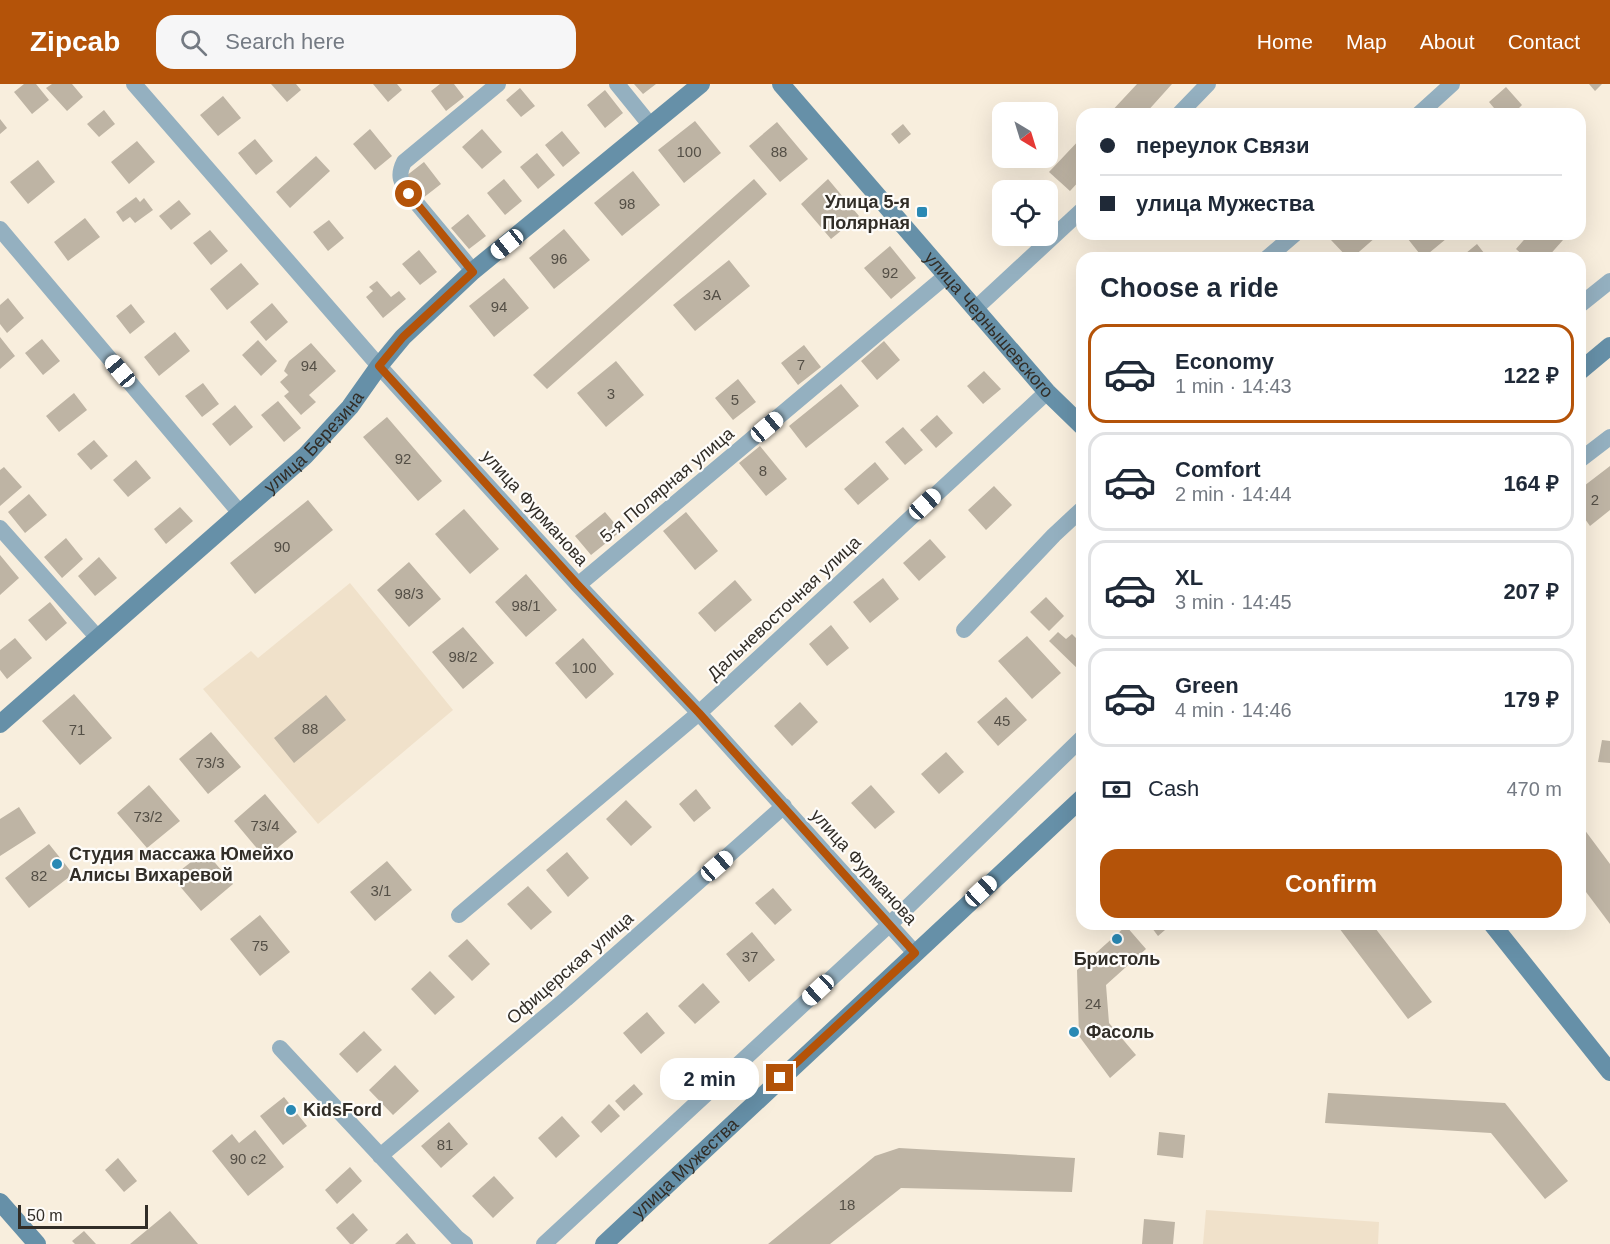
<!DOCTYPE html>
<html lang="en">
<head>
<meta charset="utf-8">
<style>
  body { margin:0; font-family:Arial,sans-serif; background:#f6f6f7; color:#1f2937; height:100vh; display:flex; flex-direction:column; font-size:22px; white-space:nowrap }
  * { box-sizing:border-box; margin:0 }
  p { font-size:20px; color:#747a83 }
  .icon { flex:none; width:33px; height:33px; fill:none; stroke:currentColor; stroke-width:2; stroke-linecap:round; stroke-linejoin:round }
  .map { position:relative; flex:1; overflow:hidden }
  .drawer { position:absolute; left:1076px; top:168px; width:510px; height:678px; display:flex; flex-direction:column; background:#fff; border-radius:18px; box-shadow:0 6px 24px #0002 }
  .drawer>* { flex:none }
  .top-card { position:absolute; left:1076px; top:24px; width:510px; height:132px; border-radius:18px; box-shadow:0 6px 24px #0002; display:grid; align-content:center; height:132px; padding:0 24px; background:#fff }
  .needle { width:39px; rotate:142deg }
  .controls { position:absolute; left:992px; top:18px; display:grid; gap:12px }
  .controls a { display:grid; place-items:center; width:66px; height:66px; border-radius:12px; background:#fff; box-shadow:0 6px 24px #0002; font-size:30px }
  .scale { position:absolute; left:18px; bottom:15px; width:130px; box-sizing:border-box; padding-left:6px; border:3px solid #312d27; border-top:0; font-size:16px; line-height:21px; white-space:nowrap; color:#312d27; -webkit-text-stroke:4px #fefcf9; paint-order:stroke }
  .end { position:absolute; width:27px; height:27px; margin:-14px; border:8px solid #b45309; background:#fff; box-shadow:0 0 0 3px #fff }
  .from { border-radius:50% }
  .bubble { position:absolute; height:42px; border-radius:18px; background:#fff; box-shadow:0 6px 24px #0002; font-size:20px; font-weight:700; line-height:42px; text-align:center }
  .car { position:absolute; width:18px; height:36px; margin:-18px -9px; border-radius:8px; box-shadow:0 0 4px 2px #0007; background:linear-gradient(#fff 24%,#345 0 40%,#fff 0 76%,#345 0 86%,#fff 0) }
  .top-card b { display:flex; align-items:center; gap:21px; height:57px; font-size:22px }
  .top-card b+b { border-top:2px solid #e0e1e3 }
  .top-card i { width:15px; height:15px; background:#1f2937 }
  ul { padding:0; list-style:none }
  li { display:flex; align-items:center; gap:18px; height:99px; margin:0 12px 9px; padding:0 12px; border:3px solid #e0e1e3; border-radius:18px }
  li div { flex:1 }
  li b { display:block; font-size:22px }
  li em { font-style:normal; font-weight:700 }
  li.active { border-color:#b45309 }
  li>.icon { width:54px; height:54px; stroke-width:1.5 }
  h2 { padding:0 24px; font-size:27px; line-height:72px }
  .pay { display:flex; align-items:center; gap:15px; height:66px; padding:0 24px; font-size:22px }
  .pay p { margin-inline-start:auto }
  .action { display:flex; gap:12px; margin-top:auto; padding:12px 24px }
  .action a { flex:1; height:69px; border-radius:18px; background:#b45309; color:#fff; font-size:24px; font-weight:700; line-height:69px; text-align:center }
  header { display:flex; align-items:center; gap:36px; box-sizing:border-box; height:84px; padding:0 30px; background:#b45309; color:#fff }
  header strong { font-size:28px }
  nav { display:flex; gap:33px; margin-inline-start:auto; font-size:21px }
  .search { width:420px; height:54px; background:#f6f6f7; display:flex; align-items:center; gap:15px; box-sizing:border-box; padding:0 21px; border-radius:18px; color:#747a83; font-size:22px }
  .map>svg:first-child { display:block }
</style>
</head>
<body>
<header>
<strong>Zipcab</strong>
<div class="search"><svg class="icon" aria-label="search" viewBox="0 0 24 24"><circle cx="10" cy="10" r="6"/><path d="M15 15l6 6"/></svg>Search here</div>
<nav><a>Home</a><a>Map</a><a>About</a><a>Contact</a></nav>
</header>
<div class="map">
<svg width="1610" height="1160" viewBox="0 0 1610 1160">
  <rect width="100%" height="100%" fill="#f8eedd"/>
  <path fill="#f0e1ca" d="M350 499 453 626 318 740 203 605 251 567 258 574Z
    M1206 1126 1379 1138 1378 1160H1203Z"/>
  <path fill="#beb4a4" d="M24 0H36L49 16 32 30 14 8Z
    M52 0H72L83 13 67 27 46 4Z
    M271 0H296L301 6 287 18Z
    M373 0H397L402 6 388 18Z
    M440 0H454L464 13 446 27 431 7Z
    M634 0H656L643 10Z
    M1137 0H1172L1145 30H1109Z
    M1589 0H1602L1595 7Z
    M1506 3 1522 21 1513 30H1499L1489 18Z
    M520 4 535 22 521 33 506 16Z
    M605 6 623 29 605 44 587 21Z
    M223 12 241 34 218 52 200 31Z
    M104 26 115 40 99 53 87 40Z
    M0 35 7 44 0 50Z
    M695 37 721 69 684 99 658 66Z
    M777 38 808 75 780 98 749 62Z
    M903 40 911 50 899 60 891 50Z
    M370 45 392 72 375 86 353 60Z
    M482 45 502 68 482 85 462 63Z
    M562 47 580 69 563 83 545 61Z
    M1082 53V94L1070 107 1049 88Z
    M255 55 273 77 256 91 238 69Z
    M137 57 155 78 129 100 111 78Z
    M537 69 555 91 538 105 520 83Z
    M316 72 330 87 290 124 276 108Z
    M38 76 55 98 28 120 10 98Z
    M424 78 441 100 423 114 406 92Z
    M633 87 660 121 622 152 594 119Z
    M504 95 522 117 505 131 487 109Z
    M754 95 767 110 547 305 533 291Z
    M828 95 859 132 831 155 801 120Z
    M136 113 140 118 144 114 153 126 135 139 130 133 123 138 116 128Z
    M179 116 191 130 171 146 159 132Z
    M468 130 486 152 469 165 451 144Z
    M85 134 100 153 68 177 54 158Z
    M329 136 344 154 328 167 313 148Z
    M564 145 590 176 554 205 529 174Z
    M210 146 228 167 211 181 193 159Z
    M1338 150H1373L1376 153 1352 174H1348L1331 156Z
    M1404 150H1452L1423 174Z
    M1529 150H1556L1563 156 1547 174H1526L1516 165Z
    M1477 160 1488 174H1460Z
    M890 162 916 194 891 215 864 184Z
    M419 166 437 188 420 201 402 180Z
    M729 176 750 202 695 247 673 221Z
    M241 179 259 200 227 226 210 205Z
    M504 194 529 224 494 253 469 222Z
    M377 197 391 213 399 207 406 215 383 234 366 213 373 207 369 203Z
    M8 214 24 234 7 249 0 240V221Z
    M272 219 288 238 266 257 250 238Z
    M131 220 145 238 130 250 116 232Z
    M175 248 190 267 159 292 144 273Z
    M0 253 15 272 0 285Z
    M42 255 60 277 43 291 25 269Z
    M258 256 277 277 261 292 242 271Z
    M884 257 900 276 877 296 861 277Z
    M311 259 336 287 309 311 316 318 301 331 284 312 289 308 280 298 288 291 284 287 289 277Z
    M804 261 821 283 798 301 781 279Z
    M616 277 644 311 606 343 577 309Z
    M984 287 1001 305 983 320 967 302Z
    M738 295 756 318 733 336 715 314Z
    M203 299 219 320 202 333 185 312Z
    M841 300 859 322 806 364 789 342Z
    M74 309 87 326 59 348 46 332Z
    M278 317 301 344 284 358 261 331Z
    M235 321 253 343 230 362 212 340Z
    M937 331 953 349 936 364 920 346Z
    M387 333 442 397 418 417 363 353Z
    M903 343 923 366 905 381 885 358Z
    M94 356 108 372 91 386 77 370Z
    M760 362 787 395 766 412 739 379Z
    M136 376 151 394 128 413 113 396Z
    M875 378 889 395 858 421 844 405Z
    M1610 382V426L1590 442 1580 428V405Z
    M4 383 22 403 0 422V386Z
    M994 402 1012 421 986 446 968 426Z
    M29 410 47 431 25 449 8 428Z
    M308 416 333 446 255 510 230 479Z
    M180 423 193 437 166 460 154 445Z
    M464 425 499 465 470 490 435 450Z
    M605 428 621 447 591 471 575 452Z
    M686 428 718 467 695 486 663 447Z
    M66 454 83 475 62 494 44 473Z
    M930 455 946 473 919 497 903 479Z
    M0 471 19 494 0 511Z
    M99 473 117 494 95 512 78 492Z
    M409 478 441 515 409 543 377 506Z
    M526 490 557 526 526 553 495 518Z
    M883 494 899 515 870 539 853 518Z
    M735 496 752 516 715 548 698 529Z
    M1046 513 1064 532 1049 547 1030 528Z
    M50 518 67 539 46 557 28 536Z
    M831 541 849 564 827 582 809 560Z
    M463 543 494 579 463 605 432 568Z
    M1058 548 1066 555 1072 550 1082 560V589L1049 557Z
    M1027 552 1061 589 1032 615 998 577Z
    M15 554 32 574 7 595 0 586V566Z
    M583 554 614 590 586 615 555 579Z
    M74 610 112 654 80 681 42 637Z
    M326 611 346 636 294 679 274 654Z
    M1006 613 1027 636 998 662 977 638Z
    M800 618 818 638 792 662 774 642Z
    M211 648 241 683 208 710 179 675Z
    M1602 656 1610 657V679L1598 678Z
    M946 668 964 688 939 710 921 690Z
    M149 701 180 737 147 764 117 729Z
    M871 701 895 728 875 745 851 719Z
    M696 705 711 724 694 738 679 720Z
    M265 710 297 748 265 774 234 737Z
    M626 716 652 743 631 762 606 735Z
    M19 723 36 749 0 772V735Z
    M1584 745 1610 780V840L1580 800V748Z
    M49 760 73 790 29 824 5 794Z
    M205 767 233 800 201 827 172 793Z
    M567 768 589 794 568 813 546 786Z
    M387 777 412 806 375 837 350 808Z
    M528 802 552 828 531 846 507 820Z
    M773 804 792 826 775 841 755 819Z
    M260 831 290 868 260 892 230 855Z
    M1149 840H1172L1158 852Z
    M1336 840H1372L1432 918 1408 935Z
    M1126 842 1146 865 1106 901 1109 939 1136 971 1110 994 1079 952 1077 886Z
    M752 848 775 876 749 898 726 870Z
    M467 855 490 880 472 897 448 872Z
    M430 887 455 913 435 931 411 905Z
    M703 899 720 918 695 940 678 922Z
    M647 928 665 949 641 970 623 949Z
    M364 947 382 966 357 989 339 970Z
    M395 981 419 1007 393 1031 369 1006Z
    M634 1000 643 1010 624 1027 615 1017Z
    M1328 1009 1505 1019 1568 1097 1545 1115 1491 1049 1325 1039Z
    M284 1013 307 1042 283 1061 260 1032Z
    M609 1020 620 1032 601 1049 591 1038Z
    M562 1032 580 1052 556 1074 538 1054Z
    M449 1038 468 1060 441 1084 421 1062Z
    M255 1046 284 1083 248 1112 212 1067 232 1050 239 1059Z
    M1159 1048 1185 1051 1183 1074 1157 1071Z
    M899 1064 1075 1074 1072 1108 901 1104 830 1160H768L875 1072Z
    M118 1074 137 1097 124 1108 105 1086Z
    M350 1083 362 1097 337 1120 325 1106Z
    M494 1092 514 1114 493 1134 472 1112Z
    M170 1127 198 1160H130Z
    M353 1129 368 1146 353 1160H350L336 1144Z
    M1144 1135 1175 1138 1173 1160H1142Z
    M84 1147 96 1160H75L72 1157Z
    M407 1149 416 1160H395Z"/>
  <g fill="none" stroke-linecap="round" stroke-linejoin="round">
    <path stroke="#94b0c0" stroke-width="16" d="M134 0 379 282 578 501 699 629 915 869
      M617 0 651 42
      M1179 30 1208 0
      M1419 30 1452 0
      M0 145 240 429
      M1267 174 1295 150
      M473 187 409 110C401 98 397 92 404 78L498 0
      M1580 221 1610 197
      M975 225 1082 126
      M1580 376 1610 353
      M0 444 98 554
      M578 501 946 192
      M964 546 1054 451 1082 425
      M459 831 699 629 1047 308
      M280 964 457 1154 465 1160
      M380 1072 566 915 784 722
      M544 1160 889 841 1082 654"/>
    <g stroke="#6690a8" stroke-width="18">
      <path id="s1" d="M781 0 1047 308 1082 342"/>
      <path d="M1580 287 1610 262"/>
      <path id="s2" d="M0 640 305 372 350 323 379 282 403 253 473 187 701 0"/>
      <path d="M1492 840 1610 988"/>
      <path d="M0 1118 37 1160"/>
      <path id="s3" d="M604 1160 1082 714"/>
    </g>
  </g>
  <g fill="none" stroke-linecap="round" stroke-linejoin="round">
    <path stroke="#b45309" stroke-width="8" d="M409 110 473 188 403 253 379 282 578 501 699 629 915 869 780 994"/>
  </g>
  <g fill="#2a89b4" stroke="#fefcf9" stroke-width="2">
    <rect x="916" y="122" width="12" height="12" rx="3"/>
    <circle cx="57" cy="780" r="6"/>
    <circle cx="1117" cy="855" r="6"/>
    <circle cx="1074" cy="948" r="6"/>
    <circle cx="291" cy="1026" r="6"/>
  </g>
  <g text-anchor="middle" stroke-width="4.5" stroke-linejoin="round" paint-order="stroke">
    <g font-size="15" fill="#544f46">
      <text x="689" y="73">100</text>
      <text x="779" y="73">88</text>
      <text x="627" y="125">98</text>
      <text x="559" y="180">96</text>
      <text x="890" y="194">92</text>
      <text x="712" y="216">3А</text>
      <text x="499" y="228">94</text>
      <text x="801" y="286">7</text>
      <text x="309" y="287">94</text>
      <text x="611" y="315">3</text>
      <text x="735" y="321">5</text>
      <text x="403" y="380">92</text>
      <text x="763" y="392">8</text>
      <text x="1595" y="421">2</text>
      <text x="282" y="468">90</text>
      <text x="409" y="515">98/3</text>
      <text x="526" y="527">98/1</text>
      <text x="463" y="578">98/2</text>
      <text x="584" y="589">100</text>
      <text x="1002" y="642">45</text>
      <text x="310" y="650">88</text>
      <text x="77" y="651">71</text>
      <text x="210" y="684">73/3</text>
      <text x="148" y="738">73/2</text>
      <text x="265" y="747">73/4</text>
      <text x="39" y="797">82</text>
      <text x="381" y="812">3/1</text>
      <text x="260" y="867">75</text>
      <text x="750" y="878">37</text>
      <text x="1093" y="925">24</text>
      <text x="445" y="1066">81</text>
      <text x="248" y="1080">90 с2</text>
      <text x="847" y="1126">18</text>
    </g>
    <g font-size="18" font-weight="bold" fill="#312d27" stroke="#fefcf9" text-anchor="start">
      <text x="910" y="124" text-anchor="end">Улица 5-я<tspan x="910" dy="21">Полярная</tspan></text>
      <text x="69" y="776">Студия массажа Юмейхо<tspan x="69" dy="21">Алисы Вихаревой</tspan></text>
      <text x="1117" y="881" text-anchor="middle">Бристоль</text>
      <text x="1086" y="954">Фасоль</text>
      <text x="303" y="1032">KidsFord</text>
    </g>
    <g font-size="18" fill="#312d27" stroke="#fefcf9">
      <text dy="6" stroke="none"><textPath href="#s1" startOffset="318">улица Чернышевского</textPath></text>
      <text dy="6" stroke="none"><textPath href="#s2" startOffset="422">улица Березина</textPath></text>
      <text transform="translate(667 401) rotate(-40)" y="6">5-я Полярная улица</text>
      <text transform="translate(535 424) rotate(48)" y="6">улица Фурманова</text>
      <text transform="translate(784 524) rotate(-43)" y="6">Дальневосточная улица</text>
      <text transform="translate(864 783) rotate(48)" y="6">улица Фурманова</text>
      <text transform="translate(570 884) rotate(-41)" y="6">Офицерская улица</text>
      <text dy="6" stroke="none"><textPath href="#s3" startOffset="111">улица Мужества</textPath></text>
    </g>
  </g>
</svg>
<div class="controls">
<a><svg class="needle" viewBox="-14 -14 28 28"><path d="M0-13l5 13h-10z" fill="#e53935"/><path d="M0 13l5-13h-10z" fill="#747a83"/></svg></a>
<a><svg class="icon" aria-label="locate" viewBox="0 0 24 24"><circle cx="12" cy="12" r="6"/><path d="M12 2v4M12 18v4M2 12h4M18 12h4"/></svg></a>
</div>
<div class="scale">50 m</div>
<i class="end from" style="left:409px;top:110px"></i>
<i class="end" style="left:780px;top:994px"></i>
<div class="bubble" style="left:660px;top:974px;width:99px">2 min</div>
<i class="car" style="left:507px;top:160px;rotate:231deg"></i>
<i class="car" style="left:120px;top:287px;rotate:320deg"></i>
<i class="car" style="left:767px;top:343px;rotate:50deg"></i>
<i class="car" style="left:925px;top:420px;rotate:47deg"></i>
<i class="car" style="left:717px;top:782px;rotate:49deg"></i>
<i class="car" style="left:981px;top:807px;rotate:47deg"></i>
<i class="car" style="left:818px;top:906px;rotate:227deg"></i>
<div class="top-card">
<b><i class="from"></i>переулок Связи</b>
<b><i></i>улица Мужества</b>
</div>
<section class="drawer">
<h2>Choose a ride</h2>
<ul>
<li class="active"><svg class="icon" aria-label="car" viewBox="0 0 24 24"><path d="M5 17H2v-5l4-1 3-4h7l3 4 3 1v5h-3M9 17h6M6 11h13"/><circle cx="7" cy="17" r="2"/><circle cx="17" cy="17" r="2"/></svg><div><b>Economy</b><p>1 min · 14:43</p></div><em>122 ₽</em></li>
<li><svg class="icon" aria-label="car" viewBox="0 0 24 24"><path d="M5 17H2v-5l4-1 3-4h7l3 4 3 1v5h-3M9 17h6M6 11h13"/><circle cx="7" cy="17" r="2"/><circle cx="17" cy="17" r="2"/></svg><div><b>Comfort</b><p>2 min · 14:44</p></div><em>164 ₽</em></li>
<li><svg class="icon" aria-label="car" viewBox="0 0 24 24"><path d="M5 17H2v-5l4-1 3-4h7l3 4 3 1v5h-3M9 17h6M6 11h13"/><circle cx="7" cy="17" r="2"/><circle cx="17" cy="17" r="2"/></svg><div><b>XL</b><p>3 min · 14:45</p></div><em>207 ₽</em></li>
<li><svg class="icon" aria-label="car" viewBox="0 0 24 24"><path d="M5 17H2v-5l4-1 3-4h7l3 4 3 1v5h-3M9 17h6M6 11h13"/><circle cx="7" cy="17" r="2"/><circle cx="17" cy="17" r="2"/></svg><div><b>Green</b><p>4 min · 14:46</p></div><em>179 ₽</em></li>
</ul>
<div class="pay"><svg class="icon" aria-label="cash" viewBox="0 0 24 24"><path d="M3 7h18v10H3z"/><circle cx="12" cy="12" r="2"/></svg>Cash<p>470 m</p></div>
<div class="action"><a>Confirm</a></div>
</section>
</div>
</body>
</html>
